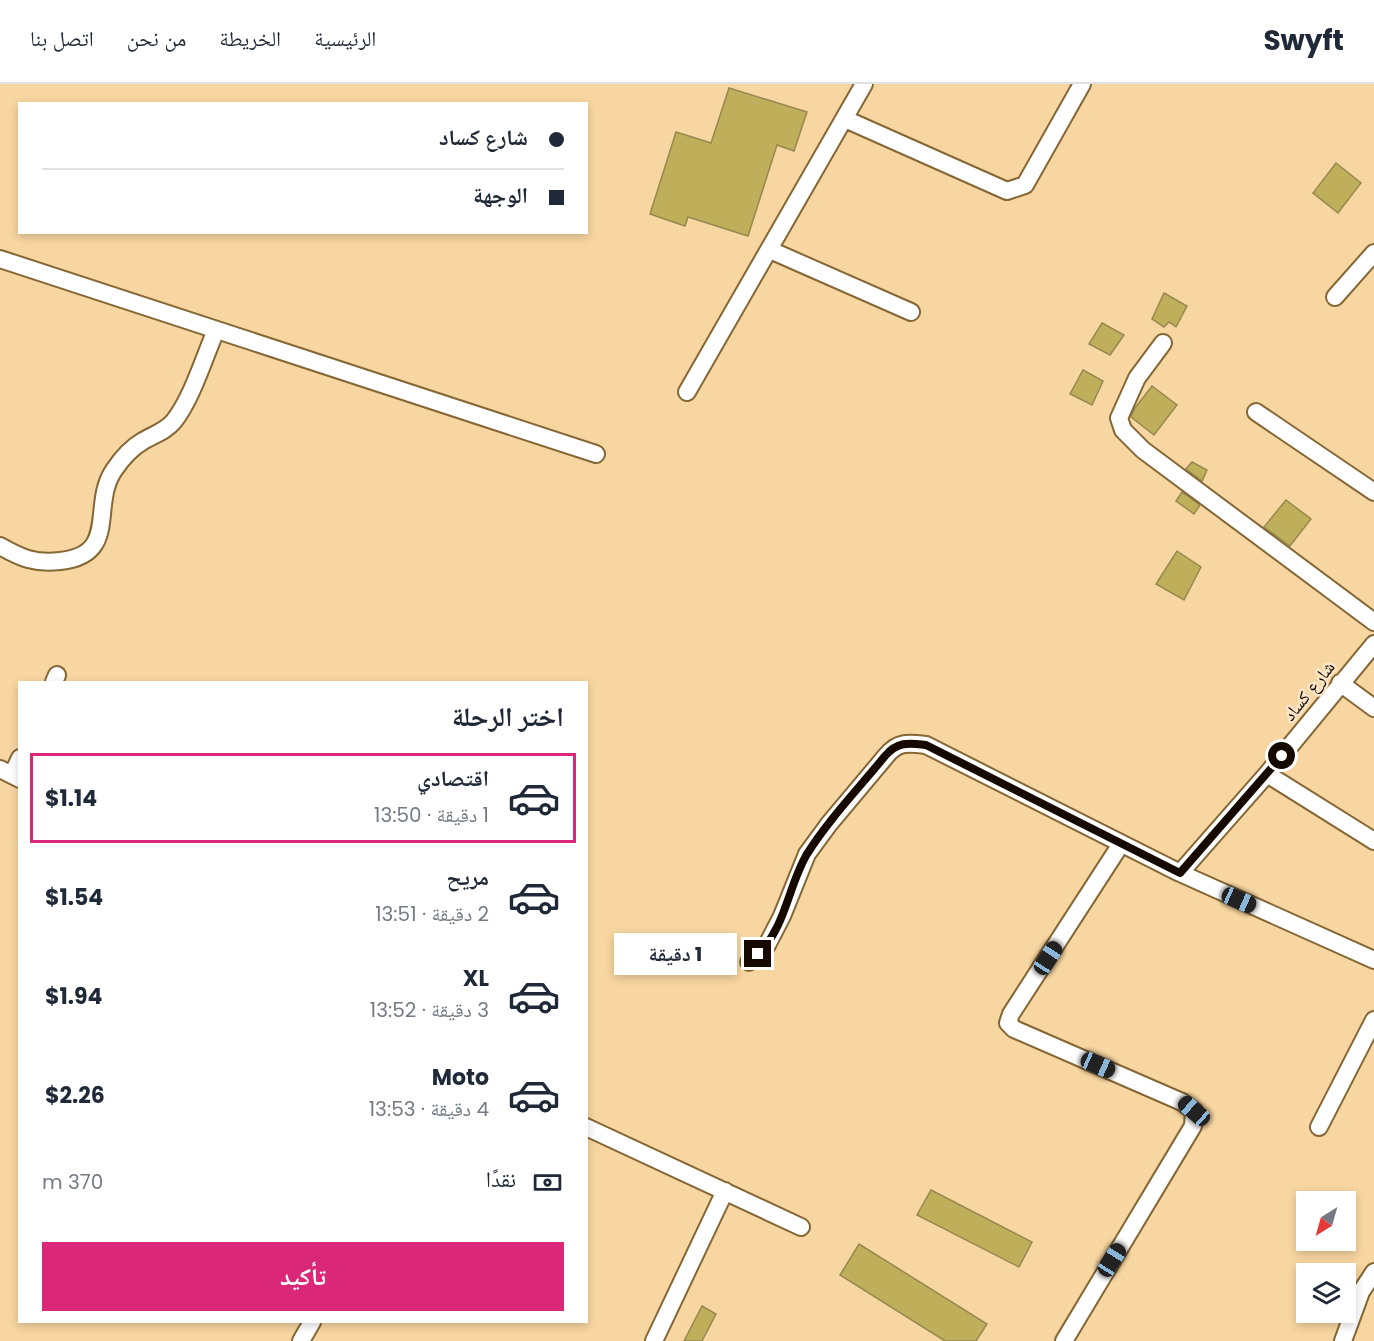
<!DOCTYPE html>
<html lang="ar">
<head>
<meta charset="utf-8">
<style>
  body { margin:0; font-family:Poppins,"Noto Naskh Arabic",sans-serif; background:#f6f6f7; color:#1f2937; direction:rtl; height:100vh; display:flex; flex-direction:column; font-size:22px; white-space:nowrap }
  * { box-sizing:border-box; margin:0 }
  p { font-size:20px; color:#747a83 }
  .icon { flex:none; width:33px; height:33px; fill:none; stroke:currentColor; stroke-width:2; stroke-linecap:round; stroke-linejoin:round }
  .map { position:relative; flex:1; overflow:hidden; direction:ltr }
  .panel { position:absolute; left:18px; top:597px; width:570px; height:642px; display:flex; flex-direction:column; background:#fff; border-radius:0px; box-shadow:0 3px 9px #0003; direction:rtl }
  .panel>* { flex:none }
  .top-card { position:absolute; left:18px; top:18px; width:570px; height:132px; border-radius:0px; box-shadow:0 3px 9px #0003; direction:rtl; display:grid; align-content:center; height:132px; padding:0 24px; background:#fff }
  .needle { width:39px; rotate:217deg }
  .controls { position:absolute; left:1296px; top:1107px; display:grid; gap:12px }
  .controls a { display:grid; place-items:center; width:60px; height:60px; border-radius:0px; background:#fff; box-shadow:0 3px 9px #0003; font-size:30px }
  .end { position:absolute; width:27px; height:27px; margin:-14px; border:8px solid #150900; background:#fff; box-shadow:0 0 0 3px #fff }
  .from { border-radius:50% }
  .bubble { position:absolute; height:42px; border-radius:0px; background:#fff; box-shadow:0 3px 9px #0003; font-size:20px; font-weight:700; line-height:42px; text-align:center; direction:rtl }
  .car { position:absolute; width:18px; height:36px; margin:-18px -9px; border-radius:8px; box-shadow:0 0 4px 2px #0007; background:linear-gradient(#222 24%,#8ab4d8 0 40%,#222 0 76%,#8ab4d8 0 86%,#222 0) }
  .top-card b { display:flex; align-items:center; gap:21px; height:57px; font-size:22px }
  .top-card b+b { border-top:2px solid #e0e1e3 }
  .top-card i { width:15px; height:15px; background:#1f2937 }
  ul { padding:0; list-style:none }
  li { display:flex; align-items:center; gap:18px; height:90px; margin:0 12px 9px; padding:0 12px; border:3px solid transparent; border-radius:0px }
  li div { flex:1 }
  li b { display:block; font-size:22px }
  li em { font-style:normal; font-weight:700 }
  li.selected { border-color:#db2777 }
  li>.icon { width:54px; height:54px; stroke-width:1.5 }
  h2 { padding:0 24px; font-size:27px; line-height:72px }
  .pay { display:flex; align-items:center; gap:15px; height:66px; padding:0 24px; font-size:22px }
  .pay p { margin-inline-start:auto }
  .button { display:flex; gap:12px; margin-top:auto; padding:12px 24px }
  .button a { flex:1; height:69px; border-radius:0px; background:#db2777; color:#fff; font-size:24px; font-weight:700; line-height:69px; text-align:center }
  header { display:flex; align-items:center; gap:36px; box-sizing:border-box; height:84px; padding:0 30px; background:#fff; border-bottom:2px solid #e0e1e3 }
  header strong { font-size:28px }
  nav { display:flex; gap:33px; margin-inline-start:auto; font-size:21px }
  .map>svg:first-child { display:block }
</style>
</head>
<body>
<header>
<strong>Swyft</strong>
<nav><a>الرئيسية</a><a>الخريطة</a><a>من نحن</a><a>اتصل بنا</a></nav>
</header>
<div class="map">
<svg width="1374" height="1257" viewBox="0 0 1374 1257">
  <rect width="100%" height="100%" fill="#f8d6a1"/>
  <path fill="#bfaf5a" stroke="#958950" stroke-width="1.5" d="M729 4 807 28 794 67 777 61 748 152 688 133 685 142 650 130 676 48 711 59Z
    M1336 79 1361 99 1338 129 1313 109Z
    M1164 209 1187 222 1176 243 1169 238 1164 243 1152 235Z
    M1102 239 1124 251 1110 271 1089 260Z
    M1083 286 1103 297 1092 321 1070 310Z
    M1152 302 1177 321 1154 351 1131 333 1135 324Z
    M1192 378 1207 386 1202 397 1186 385Z
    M1182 408 1200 421 1194 430 1176 417Z
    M1286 416 1311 435 1290 462 1264 443Z
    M1177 467 1201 483 1184 516 1156 500Z
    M931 1106 1032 1158 1019 1183 917 1131Z
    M859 1160 987 1240 976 1257H945L840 1191Z
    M702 1222 716 1230 702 1257H684Z"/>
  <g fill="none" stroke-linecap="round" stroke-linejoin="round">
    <defs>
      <path id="minor" d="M845 35 1007 107 1025 101 1082 0
        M770 166 911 228
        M0 175 596 370
        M1335 213 1374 169
        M1163 259 1137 294 1119 334 1123 346 1143 366 1374 538
        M687 308 864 0
        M1256 328 1374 408
        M0 462C21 474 35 480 60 477 120 471 90 421 114 386 122 374 131 364 143 357 153 351 166 347 174 337 192 314 204 274 216 246
        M54 598 57 591
        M1340 599 1374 624
        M0 685 20 695
        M1267 690 1374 757
        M12 691 20 674
        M1180 789 1267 690 1374 560
        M749 878 767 861 782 832 807 770 829 740 886 672C898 657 909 659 926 661L1180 789 1374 876
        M586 1043 801 1143
        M1319 1043 1374 936
        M301 1257 312 1238
        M654 1257 725 1107
        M1064 1257 1193 1042 1194 1027 1182 1018 1014 945 1008 939 1011 930 1121 760
        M1343 1257 1361 1208 1374 1188"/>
    </defs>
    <use href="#minor" stroke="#856735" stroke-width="20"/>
    <use href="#minor" stroke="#fff" stroke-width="16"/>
  </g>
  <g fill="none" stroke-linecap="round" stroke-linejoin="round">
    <path stroke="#150900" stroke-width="8" d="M758 870C786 843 788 802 807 770 829 735 859 704 885 672 898 657 909 659 926 661L1180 789 1282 672"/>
  </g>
  <g text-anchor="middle" stroke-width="5" stroke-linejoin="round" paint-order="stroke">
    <g font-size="18" fill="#150900" stroke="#fae6c7">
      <text transform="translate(1309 607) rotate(-51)" y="6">شارع كساد</text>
    </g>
  </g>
</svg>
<div class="controls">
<a><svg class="needle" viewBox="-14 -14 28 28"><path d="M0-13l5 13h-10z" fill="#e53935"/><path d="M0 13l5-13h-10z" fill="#747a83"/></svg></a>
<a><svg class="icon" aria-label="layers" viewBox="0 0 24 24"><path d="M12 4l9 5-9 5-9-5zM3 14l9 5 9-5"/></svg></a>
</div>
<i class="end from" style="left:1282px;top:672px"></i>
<i class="end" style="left:758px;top:870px"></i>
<div class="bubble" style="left:614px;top:849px;width:123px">1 دقيقة</div>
<i class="car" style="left:1239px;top:816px;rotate:114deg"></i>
<i class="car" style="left:1048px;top:874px;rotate:33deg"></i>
<i class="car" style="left:1098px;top:981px;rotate:114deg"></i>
<i class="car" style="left:1194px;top:1027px;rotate:311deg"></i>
<i class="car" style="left:1112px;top:1176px;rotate:32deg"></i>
<div class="top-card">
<b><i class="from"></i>شارع كساد</b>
<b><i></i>الوجهة</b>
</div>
<section class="panel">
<h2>اختر الرحلة</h2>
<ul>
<li class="selected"><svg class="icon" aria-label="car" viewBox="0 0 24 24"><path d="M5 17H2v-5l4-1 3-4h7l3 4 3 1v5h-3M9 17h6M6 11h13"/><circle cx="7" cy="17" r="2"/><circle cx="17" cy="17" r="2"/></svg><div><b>اقتصادي</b><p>1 دقيقة · 13:50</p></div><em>$1.14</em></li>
<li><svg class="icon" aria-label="car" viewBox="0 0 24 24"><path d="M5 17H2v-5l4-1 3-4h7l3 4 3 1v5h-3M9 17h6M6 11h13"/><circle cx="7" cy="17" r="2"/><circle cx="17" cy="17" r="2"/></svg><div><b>مريح</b><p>2 دقيقة · 13:51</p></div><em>$1.54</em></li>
<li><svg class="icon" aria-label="car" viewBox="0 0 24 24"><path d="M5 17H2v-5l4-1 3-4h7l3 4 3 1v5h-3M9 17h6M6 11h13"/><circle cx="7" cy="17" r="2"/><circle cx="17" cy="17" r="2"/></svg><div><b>XL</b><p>3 دقيقة · 13:52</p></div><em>$1.94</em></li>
<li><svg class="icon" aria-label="car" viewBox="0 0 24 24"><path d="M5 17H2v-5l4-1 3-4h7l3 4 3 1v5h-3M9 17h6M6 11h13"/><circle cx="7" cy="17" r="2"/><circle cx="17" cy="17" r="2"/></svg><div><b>Moto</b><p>4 دقيقة · 13:53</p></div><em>$2.26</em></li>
</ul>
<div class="pay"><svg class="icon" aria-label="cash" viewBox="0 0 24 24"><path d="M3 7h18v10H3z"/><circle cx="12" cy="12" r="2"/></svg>نقدًا<p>370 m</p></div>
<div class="button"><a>تأكيد</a></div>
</section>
</div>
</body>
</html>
